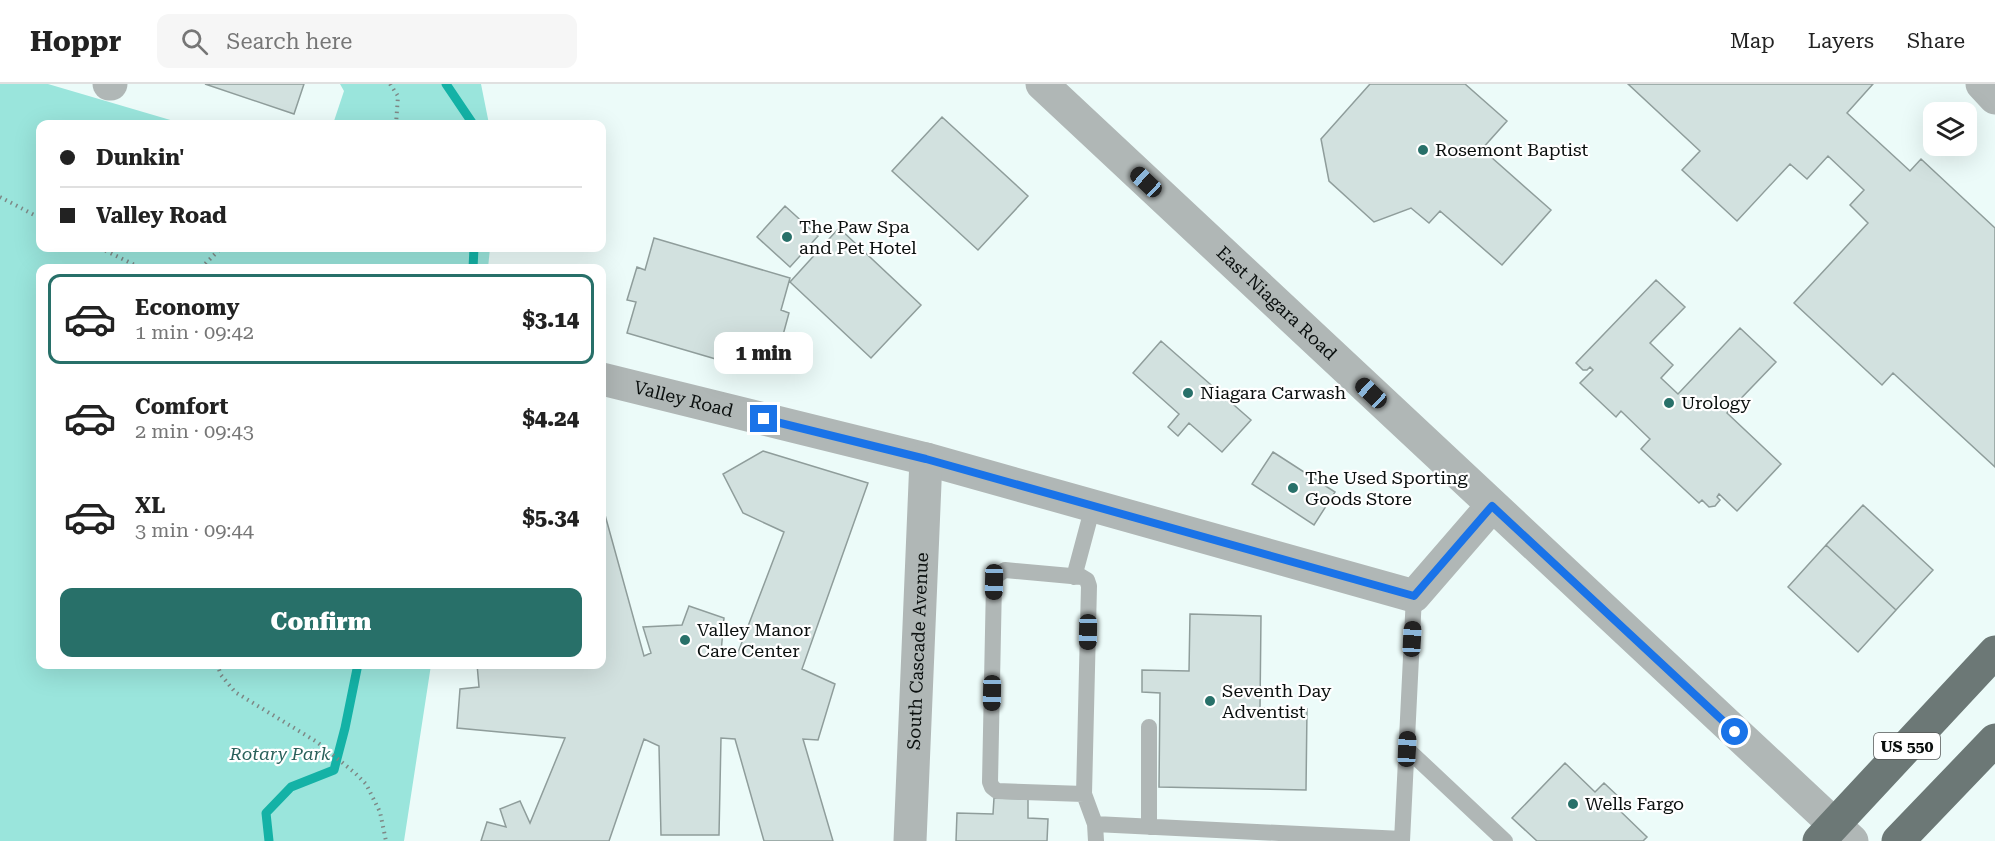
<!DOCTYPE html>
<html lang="en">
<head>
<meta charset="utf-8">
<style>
  body { margin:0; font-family:"Roboto Serif",serif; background:#f6f6f6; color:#222; height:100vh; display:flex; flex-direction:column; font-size:22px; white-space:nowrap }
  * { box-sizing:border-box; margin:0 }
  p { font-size:20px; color:#767676 }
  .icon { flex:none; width:33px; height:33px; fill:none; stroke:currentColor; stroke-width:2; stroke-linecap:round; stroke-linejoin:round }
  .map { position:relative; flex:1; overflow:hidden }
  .details { position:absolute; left:36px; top:180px; width:570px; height:405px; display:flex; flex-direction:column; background:#fff; border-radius:12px; box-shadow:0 6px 24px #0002 }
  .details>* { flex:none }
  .banner { position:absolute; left:36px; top:36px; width:570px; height:132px; border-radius:12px; box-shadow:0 6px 24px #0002; display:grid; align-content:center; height:132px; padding:0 24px; background:#fff }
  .fabs { position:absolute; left:1923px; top:18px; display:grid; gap:12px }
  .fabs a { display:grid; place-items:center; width:54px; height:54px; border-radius:12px; background:#fff; box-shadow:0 6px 24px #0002; font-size:30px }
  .end { position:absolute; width:27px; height:27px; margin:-14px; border:8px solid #1a73e8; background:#fff; box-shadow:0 0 0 3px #fff }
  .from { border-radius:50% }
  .bubble { position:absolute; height:42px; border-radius:12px; background:#fff; box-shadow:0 6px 24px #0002; font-size:20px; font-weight:800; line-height:42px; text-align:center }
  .car { position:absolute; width:18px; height:36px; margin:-18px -9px; border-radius:8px; box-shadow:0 0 4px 2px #0007; background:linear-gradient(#222 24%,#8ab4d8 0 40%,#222 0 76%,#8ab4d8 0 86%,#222 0) }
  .banner b { display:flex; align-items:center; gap:21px; height:57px; font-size:22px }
  .banner b+b { border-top:2px solid #e0e0e0 }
  .banner i { width:15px; height:15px; background:#222 }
  ul { padding:10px 0 0; list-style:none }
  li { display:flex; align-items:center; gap:18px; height:90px; margin:0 12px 9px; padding:0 12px; border:3px solid transparent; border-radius:12px }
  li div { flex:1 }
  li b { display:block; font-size:22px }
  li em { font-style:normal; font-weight:800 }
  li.on { border-color:#287069 }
  li>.icon { width:54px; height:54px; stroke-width:1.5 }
  .action { display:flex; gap:12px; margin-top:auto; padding:12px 24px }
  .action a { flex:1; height:69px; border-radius:12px; background:#287069; color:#fff; font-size:24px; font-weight:800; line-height:69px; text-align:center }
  header { display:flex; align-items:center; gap:36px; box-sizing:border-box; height:84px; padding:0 30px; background:#fff; border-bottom:2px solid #e0e0e0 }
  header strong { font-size:28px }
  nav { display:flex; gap:33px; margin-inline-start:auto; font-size:21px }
  .search { width:420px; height:54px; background:#f6f6f6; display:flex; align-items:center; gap:15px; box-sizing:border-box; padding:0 21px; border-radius:12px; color:#767676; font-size:22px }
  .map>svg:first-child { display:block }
</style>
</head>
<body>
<header>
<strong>Hoppr</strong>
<div class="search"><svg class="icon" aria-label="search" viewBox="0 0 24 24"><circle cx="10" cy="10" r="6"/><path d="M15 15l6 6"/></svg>Search here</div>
<nav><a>Map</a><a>Layers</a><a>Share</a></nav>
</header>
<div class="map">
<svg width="1995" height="757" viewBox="0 0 1995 757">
  <rect width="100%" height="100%" fill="#ecfbf9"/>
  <path fill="#9ae5dc" d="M0 0H48L184 40H40V164H490L488 184H40V580L431 581 404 757H0Z
    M340 0H481L489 40H333L344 7Z"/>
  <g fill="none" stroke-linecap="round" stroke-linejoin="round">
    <path stroke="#14b2a6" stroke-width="9" d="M446 0 473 40
      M473 184 474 164
      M269 757 266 729 291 703 334 686 345 644 358 580"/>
  </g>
  <path fill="#d2e1df" stroke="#8f9d9b" stroke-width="1.5" d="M205 0H304L294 30Z
    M1370 0H1465L1507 37 1482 65 1551 126 1502 181 1440 127 1429 139 1411 124 1374 138 1329 97 1321 55Z
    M1628 0H1873L1847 29 1910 87 1921 75 1995 144V383L1893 289 1882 301 1794 219 1868 139 1850 121 1864 106 1828 72 1807 95 1790 80 1737 137 1682 86 1700 67Z
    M942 33 1028 112 978 166 892 87Z
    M785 122 818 152 790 183 757 153Z
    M839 144 921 221 871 274 790 198Z
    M654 154 790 194 781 226 789 229 780 262 769 259 760 288 627 249 636 218 627 216 637 183 645 186Z
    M1656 196 1685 223 1650 259 1673 281 1661 294 1678 310 1740 244 1776 278 1727 329 1781 380 1737 427 1719 410 1717 413 1720 416 1715 422 1709 423 1702 416 1699 419 1641 365 1650 355 1621 327 1616 333 1580 299 1593 286 1590 283 1587 286H1583L1576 279Z
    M1161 257 1251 336 1222 368 1189 339 1178 352 1168 343 1179 330 1133 289Z
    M763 367 868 399 802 585 835 600 818 656 803 655 833 757H764L735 655 721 654 719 751H661L659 662 644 655 609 757H481L487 738 506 743 500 725 520 717 530 739 565 654 457 644 460 605 479 603 477 580H602V420L644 572 651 569 643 543 682 541 689 522 724 534 721 569 737 571 784 448 743 429 723 390Z
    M1273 368 1335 408 1314 441 1252 400Z
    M1863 421 1933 486 1896 526 1826 461Z
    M1826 461 1896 526 1858 568 1788 503Z
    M1190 530 1261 532 1260 624 1307 625 1306 706 1159 703 1160 609 1142 608V586L1189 587Z
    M1565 679 1595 708 1604 699 1623 717 1617 724 1647 753 1643 757H1537L1512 734Z
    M994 714 1028 715V734L1048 735 1047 757H956L957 729 993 730Z"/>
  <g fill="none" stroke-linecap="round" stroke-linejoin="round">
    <path stroke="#7e8886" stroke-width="4" stroke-dasharray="1.5 4.5" stroke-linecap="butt" d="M390 0 398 12 396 40
      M0 113 40 134
      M100 164 141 184
      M201 184 221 164
      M217 580 221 591 235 608 317 658 355 689 366 700 380 728 386 757"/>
    <path stroke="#b0b7b6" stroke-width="16" d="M1074 493 1093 422
      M1407 665 1505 757
      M1084 710 997 707 992 703 990 698 994 498 997 491 1005 486 1082 493 1087 496 1089 502 1084 710 1095 740
      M1149 743V643
      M1096 757 1095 740 1402 755
      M1402 757 1414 512"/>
    <g stroke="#b0b7b6" stroke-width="33">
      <path d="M109 0H111"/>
      <path d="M1982 0 1995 14"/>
      <path id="s1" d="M602 295 926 375 1414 512 1492 422"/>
      <path id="s2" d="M910 757 926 375"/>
    </g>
    <path stroke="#b0b7b6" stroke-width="33" id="s3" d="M1042 0 1852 757"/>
    <path stroke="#6c7876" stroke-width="33" d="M1819 757 1995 568
      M1898 757 1995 656"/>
  </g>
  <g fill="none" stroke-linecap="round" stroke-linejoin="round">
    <path stroke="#1a73e8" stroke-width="8" d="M764 335 926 375 1414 512 1492 422 1735 648"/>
  </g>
  <g fill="#287069" stroke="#fff" stroke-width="2">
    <circle cx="1423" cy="66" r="6"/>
    <circle cx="787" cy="153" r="6"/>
    <circle cx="1188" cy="309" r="6"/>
    <circle cx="1669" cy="319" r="6"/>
    <circle cx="1293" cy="404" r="6"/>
    <circle cx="685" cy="556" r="6"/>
    <circle cx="1210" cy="617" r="6"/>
    <circle cx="1573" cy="720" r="6"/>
  </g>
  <g text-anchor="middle" stroke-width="4.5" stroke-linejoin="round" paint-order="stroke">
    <rect fill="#fff" stroke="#545756" stroke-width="1.5" x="1874" y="649" width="66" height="26" rx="4.5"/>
    <g font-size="16" font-weight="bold" fill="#0a0f0e">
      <text x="1907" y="668">US 550</text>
    </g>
    <g font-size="18" fill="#0a0f0e" stroke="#fff" text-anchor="start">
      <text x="1435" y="72">Rosemont Baptist</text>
      <text x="799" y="149">The Paw Spa<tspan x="799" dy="21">and Pet Hotel</tspan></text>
      <text x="1200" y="315">Niagara Carwash</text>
      <text x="1681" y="325">Urology</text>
      <text x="1305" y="400">The Used Sporting<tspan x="1305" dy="21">Goods Store</tspan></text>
      <text x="697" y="552">Valley Manor<tspan x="697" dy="21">Care Center</tspan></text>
      <text x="1222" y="613">Seventh Day<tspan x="1222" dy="21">Adventist</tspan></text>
      <text x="1585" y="726">Wells Fargo</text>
    </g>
    <g font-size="18" fill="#0a0f0e" stroke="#fff">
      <text dy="6" stroke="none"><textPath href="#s3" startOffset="321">East Niagara Road</textPath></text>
      <text dy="6" stroke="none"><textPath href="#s1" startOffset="84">Valley Road</textPath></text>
      <text dy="6" stroke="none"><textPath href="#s2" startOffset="190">South Cascade Avenue</textPath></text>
    </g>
    <g font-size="18" font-style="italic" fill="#2a615b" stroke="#fff">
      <text x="280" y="676">Rotary Park</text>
    </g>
  </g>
</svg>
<div class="fabs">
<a><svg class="icon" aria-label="layers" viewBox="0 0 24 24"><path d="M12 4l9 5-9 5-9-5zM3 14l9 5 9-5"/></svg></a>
</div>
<i class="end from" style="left:1735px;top:648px"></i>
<i class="end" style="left:764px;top:335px"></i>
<div class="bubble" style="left:714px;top:248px;width:99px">1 min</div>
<i class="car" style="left:1146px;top:98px;rotate:313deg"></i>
<i class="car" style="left:1371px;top:309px;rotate:313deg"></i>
<i class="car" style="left:994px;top:498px;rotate:181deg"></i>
<i class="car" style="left:1088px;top:548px;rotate:181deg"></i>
<i class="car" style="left:1412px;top:555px;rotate:3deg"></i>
<i class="car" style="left:992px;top:609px;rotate:181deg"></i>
<i class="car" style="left:1407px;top:665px;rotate:3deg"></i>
<div class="banner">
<b><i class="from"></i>Dunkin'</b>
<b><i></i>Valley Road</b>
</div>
<section class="details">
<ul>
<li class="on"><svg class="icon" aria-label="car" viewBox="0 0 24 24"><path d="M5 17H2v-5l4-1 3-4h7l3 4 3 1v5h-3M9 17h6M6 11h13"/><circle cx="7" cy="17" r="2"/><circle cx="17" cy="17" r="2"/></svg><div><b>Economy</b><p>1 min · 09:42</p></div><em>$3.14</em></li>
<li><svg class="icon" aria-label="car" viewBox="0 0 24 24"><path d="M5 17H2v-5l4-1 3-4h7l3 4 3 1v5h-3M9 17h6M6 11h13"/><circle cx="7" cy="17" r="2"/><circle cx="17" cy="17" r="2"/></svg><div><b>Comfort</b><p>2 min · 09:43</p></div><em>$4.24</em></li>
<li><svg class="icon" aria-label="car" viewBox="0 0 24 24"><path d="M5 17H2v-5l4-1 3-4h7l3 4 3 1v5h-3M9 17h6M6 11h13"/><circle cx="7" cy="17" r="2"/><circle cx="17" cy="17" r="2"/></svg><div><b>XL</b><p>3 min · 09:44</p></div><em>$5.34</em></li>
</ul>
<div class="action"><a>Confirm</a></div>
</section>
</div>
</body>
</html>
